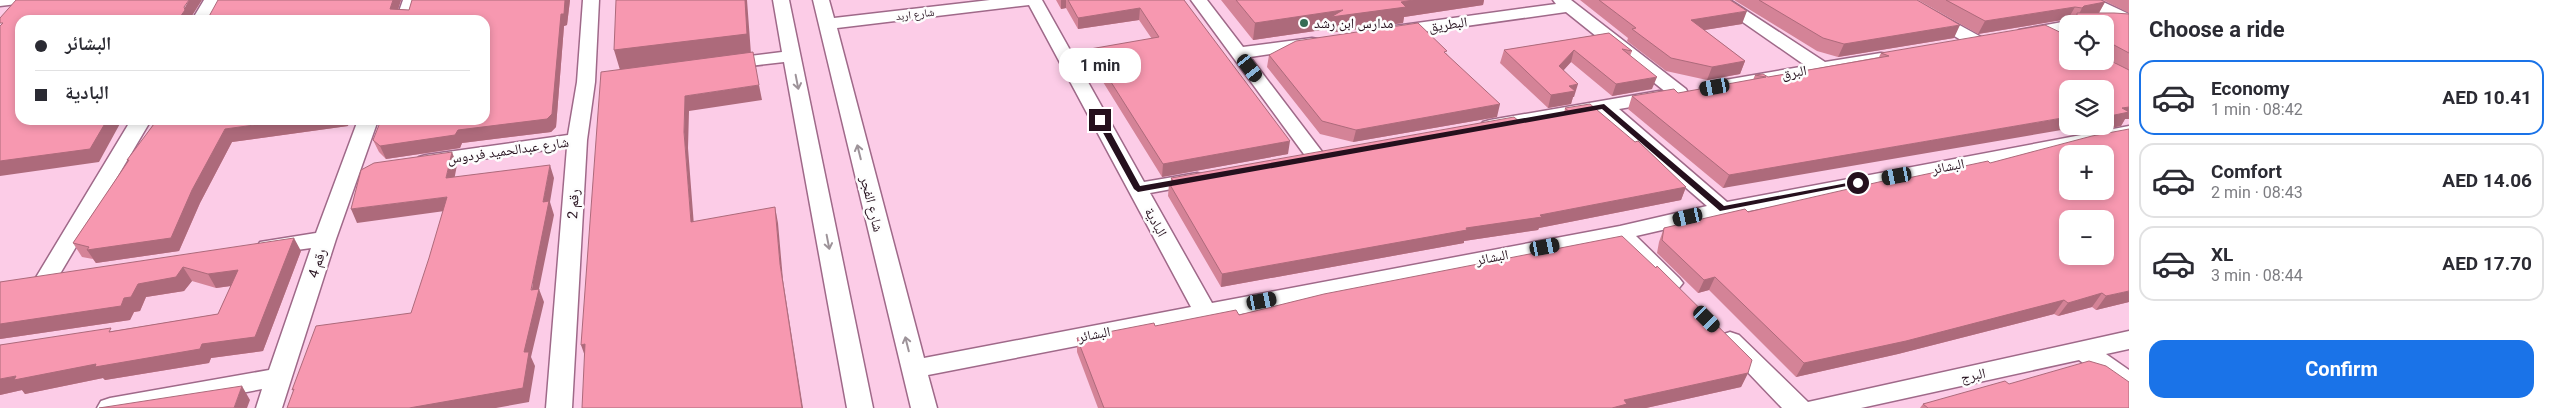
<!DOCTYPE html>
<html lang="en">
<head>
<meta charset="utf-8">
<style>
  body { margin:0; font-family:Roboto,"Noto Naskh Arabic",sans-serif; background:#f2f2f3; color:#2b2b33; height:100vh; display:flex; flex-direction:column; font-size:19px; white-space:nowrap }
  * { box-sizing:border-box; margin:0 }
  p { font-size:16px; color:#7c7c81 }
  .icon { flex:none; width:28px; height:28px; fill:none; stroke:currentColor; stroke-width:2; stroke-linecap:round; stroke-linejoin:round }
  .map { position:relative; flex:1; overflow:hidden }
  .panel { display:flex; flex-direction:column; background:#fff; width:425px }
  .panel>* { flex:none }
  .banner { position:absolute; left:15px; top:15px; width:475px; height:110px; border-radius:15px; box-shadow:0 2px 8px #0003; display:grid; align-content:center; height:110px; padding:0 20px; background:#fff }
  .controls { position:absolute; left:2059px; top:15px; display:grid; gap:10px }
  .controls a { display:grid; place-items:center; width:55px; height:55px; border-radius:10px; background:#fff; box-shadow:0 2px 8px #0003; font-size:25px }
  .end { position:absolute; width:22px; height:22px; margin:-11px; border:6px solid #25101d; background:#fff; box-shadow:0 0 0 2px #fff }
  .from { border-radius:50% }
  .bubble { position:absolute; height:35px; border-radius:15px; background:#fff; box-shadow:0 2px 8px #0003; font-size:16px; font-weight:700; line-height:35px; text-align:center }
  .car { position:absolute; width:15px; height:30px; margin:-15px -8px; border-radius:6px; box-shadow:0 0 4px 1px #0007; background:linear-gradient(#222 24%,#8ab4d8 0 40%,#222 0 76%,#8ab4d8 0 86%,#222 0) }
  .banner b { display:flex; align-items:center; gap:18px; height:48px; font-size:19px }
  .banner b+b { border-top:1px solid #e1e1e2 }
  .banner i { width:12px; height:12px; background:#2b2b33 }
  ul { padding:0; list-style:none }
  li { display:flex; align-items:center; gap:15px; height:75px; margin:0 10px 8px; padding:0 10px; border:2px solid #e1e1e2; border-radius:15px }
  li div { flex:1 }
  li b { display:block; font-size:19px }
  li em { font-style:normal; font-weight:700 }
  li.active { border-color:#1a73e8 }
  li>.icon { width:45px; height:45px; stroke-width:1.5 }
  h2 { padding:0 20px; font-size:22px; line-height:60px }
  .button { display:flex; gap:10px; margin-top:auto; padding:10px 20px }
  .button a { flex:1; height:58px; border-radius:15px; background:#1a73e8; color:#fff; font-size:20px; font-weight:700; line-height:58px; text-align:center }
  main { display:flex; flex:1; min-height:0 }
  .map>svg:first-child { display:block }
</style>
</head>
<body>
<main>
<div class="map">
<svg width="2129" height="408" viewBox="0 0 2129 408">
  <rect width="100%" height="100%" fill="#fccce7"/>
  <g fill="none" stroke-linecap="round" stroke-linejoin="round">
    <defs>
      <path id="minor" d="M0 0H19L17 4 0 6Z
        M204 0H220L208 20H192Z
        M403 0H419L412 20H396Z
        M583 0H599L595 82 587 140 572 408H546L567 147 426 167 419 165 416 161 419 157 426 155 568 135 577 82Z
        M773 0H789L873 408H847L784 62 725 69 719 68 716 64 719 60 725 59 782 52Z
        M813 0H829L834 18 990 0H1042L1144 182 1197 173 1204 175 1207 179 1204 183 1150 193 1212 303 1620 226 1707 206 1600 113 1490 132 1483 130 1480 126 1483 122 1490 120 1659 91 1666 93 1668 97 1666 101 1619 109 1727 202 2129 126V138L1723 216 1636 236 1679 278 1683 283 1679 288 1671 291 1663 288 1615 241 928 375 937 408H911ZM1029 5 1191 307 924 358 837 28Z
        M1191 0H1207L1243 47 1312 38 1318 39 1321 43 1318 47 1250 57 1323 153 1326 157 1323 161H1309Z
        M1553 0H1571L1686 89 1688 93 1686 97H1672L1566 12 1395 36 1389 35 1386 31 1389 27 1395 26 1556 4Z
        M1711 0H1730L1825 62 1881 53 1887 54 1890 58 1887 62 1881 63 1709 94 1702 92 1700 88 1702 84 1806 66Z
        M1894 0H1914L1983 38 1986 42 1983 46H1971Z
        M2078 0H2099L2129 14V26L2080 4Z
        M2068 21 2075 24H2068V31L2025 39 2019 38 2016 34 2019 30Z
        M131 120H151L54 284 46 287 38 284 35 279Z
        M358 120H378L336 239 282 408H256L262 389 162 408H97L101 401 110 398 269 370 311 248 268 254 260 252 257 247 260 242 316 233Z
        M2129 331V349L2106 354 2129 370V392L2120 390 2079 360 1861 408H1782L1718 341 1721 335 1730 332 1739 335 1808 402Z"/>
    </defs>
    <use href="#minor" stroke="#9f6989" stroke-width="3"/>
    <use href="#minor" fill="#fff" fill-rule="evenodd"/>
  </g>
  <path fill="#d48397" d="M218 0H401L398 9 409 10 412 0H570L567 25 564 26 556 127 551 132 462 143 460 148 386 159 379 152 373 140 485 20Z
    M1056 0H1184L1288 154 1162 177 1090 61V49L1152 39 1139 20 1078 29 1066 8 1061 9Z
    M1221 0H1484L1483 5 1404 17 1403 23 1328 33 1329 29 1253 40Z
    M1580 0H1730L1742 24 1704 30 1745 61 1740 74 1707 80 1666 71 1627 41 1628 38Z
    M1734 0H1917L1954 38 1838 57 1817 51Z
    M1918 0H2101L2105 2 2099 13 2129 14V119H2125L2121 126 2090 132 2088 126H2105V89L1723 188 1628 109 1632 96 1678 93 1753 80 1755 75 1768 77 1879 57 1881 53 2063 34 2068 26V61L2116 63 2105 58V24H2069L2070 21H2073L2068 19 1978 34Z
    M2103 0H2129V13Z
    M1609 33 1632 51 1630 56 1652 89 1612 96 1571 62 1563 70 1574 97H1573L1571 104 1548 108 1500 63 1504 50Z
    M1446 53 1497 117 1353 142 1320 134 1267 67 1269 55Z
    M1565 108 1686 187 1681 200 1539 228 1538 230 1464 241V243L1221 287 1168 196 1169 183H1171V178L1520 122 1564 114Z
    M154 123 348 126 232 142 200 203 179 251 96 263 93 259 82 257 73 243Z
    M1894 181 2129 302 2096 310 2092 307 2058 316 2054 314 1898 354 1796 377 1709 290 1698 293 1657 253 1659 242 1664 228 1748 212Z
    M301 251 263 351 211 358 209 363 105 380 103 378 25 394 22 390 0 395V345L113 331 218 314 231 286 216 288 192 281 184 291 146 297 140 311 134 312 130 320 0 339V282Z
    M1239 315 1748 373 1741 387 1646 408H1098L1077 352V338Z
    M2009 384 2129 408H1920L1923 404Z"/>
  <path fill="#ad6a7b" d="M189 0H202L190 19 191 20H178Z
    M393 0H401L395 20 390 9Z
    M565 0H570L567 25 564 26 556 127 551 132 462 143 460 148 386 159 380 146 458 130 561 14Z
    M745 0H747L751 54 620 70 614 50Z
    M1061 0H1066V8L1061 9Z
    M1413 0H1484L1483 5 1404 17 1403 23 1328 33 1329 29 1253 40 1255 23Z
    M2105 2 2098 14 2077 18 2082 8 2084 6Z
    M2075 7 2068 19 1978 34 1985 21Z
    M1140 8 1139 20 1078 29V18Z
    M1747 11 1742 24 1686 33 1691 20Z
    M1960 25 1954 38 1838 57 1844 44Z
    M2114 45 2106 57 2105 58V46Z
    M1574 50 1571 62 1556 79 1559 66Z
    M1745 61 1740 74 1707 80 1712 67Z
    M1657 77 1652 89 1612 96 1616 84Z
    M1578 84 1574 97H1573L1571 104 1548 108 1551 95 1569 86Z
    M759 85 762 100 689 111 688 148 695 239 691 222 684 132 685 96Z
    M1500 104 1497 117 1353 142 1356 130Z
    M2129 107V119H2125L2121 126 2090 132 2093 126H2105V117L2122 108Z
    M2068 117V126H2085L1723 188 1729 175Z
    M107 120H122L99 162 0 176V161Z
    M291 120H350L348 126 232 142 200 203 179 251 96 263 87 250 192 190 225 129Z
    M1290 141 1288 154 1162 177 1163 164Z
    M452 152 457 165 452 191 446 178Z
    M550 165 554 178 550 202 554 215 539 289 544 302 531 357 535 366 529 402 496 408H409L524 352 543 202Z
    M1686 187 1681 200 1539 228 1538 230 1464 241V243L1221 287 1222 274 1466 228 1540 215Z
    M447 197 452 210 357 223 351 209Z
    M775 207 778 223 783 280 803 408H802L780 264Z
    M294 238 301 251 263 351 211 358 209 363 105 380 103 378 25 394 22 390 0 395V379L96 364 202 344Z
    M183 267 192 281 184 291 146 297 140 311 134 312 130 320 0 339V324L124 298 138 284Z
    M238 270 245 284 216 288 208 274Z
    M1715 277 1709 290 1698 293 1704 280Z
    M2129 291V302L2096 310 2106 296Z
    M2102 293 2092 307 2058 316 2068 303Z
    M2064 300 2054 314 1898 354 1796 377 1804 363Z
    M585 344 587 362 581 345Z
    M1748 373 1741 387 1646 408H1612L1624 400Z
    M242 386 250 400 247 408H234Z"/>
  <path fill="#f798b0" stroke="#ad6a7b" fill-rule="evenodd" d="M16 0H189L184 7 185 10 178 20H20V120H107L90 149 0 161V26L3 23H0V18Z
    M218 0H393L390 9 409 10 412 0H565L564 14H561L552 114 547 119 458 130 455 135 380 146 373 140 381 120H485V20H207Z
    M616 0H745L747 34 614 50Z
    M1068 0H1184L1290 141 1163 164 1090 49 1159 37 1140 8 1078 18Z
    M1236 0H1413L1401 2 1406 7 1331 17 1343 10 1255 23Z
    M1599 0H1730L1747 11 1691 20 1745 61 1712 67 1671 58 1632 29 1636 28Z
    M1759 0H1917L1960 25 1844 44 1823 38Z
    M1946 0H2101L2105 2 2084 6 2082 8 2075 7 1985 21Z
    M2077 13H2114L2129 14V53L2114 45 2105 46V24H2074L2070 21 2077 20Z
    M1418 23 1447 51 1444 52 1500 104 1356 130 1322 121 1269 55 1296 41Z
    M2045 25 2068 36V61H2105V58L2129 70V107L2122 108 2129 112 2105 117V89H2068V117L1729 175 1632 96 1674 89 1678 93 1766 77 1755 75 1763 74 1768 77 1889 56 1881 53Z
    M1609 33 1632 51 1622 49 1657 77 1616 84 1574 50 1559 66 1578 84 1569 86 1575 91 1551 95 1504 50Z
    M753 52 759 85 685 96 684 132 691 222 775 207 780 264 802 408H582L585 344 581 345 601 72Z
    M1590 104 1635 142 1638 141 1686 187 1540 215 1542 217 1466 228 1467 230 1222 274 1169 183 1174 182 1171 178 1514 117 1520 122 1571 113 1565 108Z
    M157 120H291L225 129 192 190 171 238 87 250 89 247 73 243 129 160H127Z
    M2129 129V291L2106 296 2102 293 2068 303 2064 300 1906 341 1804 363 1715 277 1704 280 1662 240 1664 228 1706 218 1745 209 1748 212 1892 179 1894 181 1988 161 1990 163 2092 136ZM2068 154H2105V191H2068ZM2068 219H2105V256H2068Z
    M452 152 446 178 550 165 543 202 549 201 531 290 539 289 524 352H529L523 388 409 408H287L294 389 292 390 316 326 411 313 429 258 447 197 351 209 361 170 374 163Z
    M1622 236 1656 268 1657 266 1752 360 1748 373 1624 400 1627 404 1612 408H1104L1077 338 1154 323 1155 326 1236 310 1239 315 1324 294Z
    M294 238 255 337 202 344 200 349 95 367 96 364 14 380 16 376 0 379V345L111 328 109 332 218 314 238 270 208 274 183 267 176 277 138 284 131 297 124 298 121 306 0 324V282Z
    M2089 361 2106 366 2129 382V408H1928L1923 404 2005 381 2009 384Z
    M242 386 234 408H99Z"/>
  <defs><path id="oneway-shaft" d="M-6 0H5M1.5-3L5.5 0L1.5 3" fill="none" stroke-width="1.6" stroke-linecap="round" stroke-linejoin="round" transform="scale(1.25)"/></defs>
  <g stroke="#9d9399">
    <use href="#oneway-shaft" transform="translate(797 82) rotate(79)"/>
    <use href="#oneway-shaft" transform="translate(859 152) rotate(-104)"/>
    <use href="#oneway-shaft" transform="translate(828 242) rotate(79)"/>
    <use href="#oneway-shaft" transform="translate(907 344) rotate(-104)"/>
  </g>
  <path fill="#25101d" d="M1604 104 1724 206 1858 181 1862 183 1720 211 1602 109 1138 192 1134 189 1096 120 1100 118 1104 120 1140 186Z"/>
  <circle fill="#346c54" stroke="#fdfdfd" stroke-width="2" cx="1304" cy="23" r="5"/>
  <g text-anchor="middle" stroke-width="5" stroke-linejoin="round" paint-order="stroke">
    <g font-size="11" fill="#25101d" stroke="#fdfdfd">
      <text transform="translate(915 14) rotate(-7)" y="4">شارع اربد</text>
    </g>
    <g font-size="14" fill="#25101d" stroke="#fdfdfd" text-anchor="start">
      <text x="1314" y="28">مدارس ابن رشد</text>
    </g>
    <g font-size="14" fill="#25101d" stroke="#fdfdfd">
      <text transform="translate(1448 24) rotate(-8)" y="5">البطريق</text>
      <text transform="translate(1794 72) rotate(-10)" y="5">البرق</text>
      <text transform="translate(508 150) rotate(-8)" y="5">شارع عبدالحميد فردوس</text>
      <text transform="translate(1948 166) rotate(-11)" y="5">البشائر</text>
      <text transform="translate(573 204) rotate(-86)" y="5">رقم 2</text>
      <text transform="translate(872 204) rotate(76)" y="5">شارع الفجر</text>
      <text transform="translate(1156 222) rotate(61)" y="5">البادية</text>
      <text transform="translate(1492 257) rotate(-11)" y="5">البشائر</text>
      <text transform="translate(317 263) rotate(-72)" y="5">رقم 4</text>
      <text transform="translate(1094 334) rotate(-11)" y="5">البشائر</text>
      <text transform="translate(1973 375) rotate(-12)" y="5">البرج</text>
    </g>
  </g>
</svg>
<div class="controls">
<a><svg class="icon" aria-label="locate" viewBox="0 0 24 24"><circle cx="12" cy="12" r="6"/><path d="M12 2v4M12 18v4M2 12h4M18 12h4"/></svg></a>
<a><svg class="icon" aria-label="layers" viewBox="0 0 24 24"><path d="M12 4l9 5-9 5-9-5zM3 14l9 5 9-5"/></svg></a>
<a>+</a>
<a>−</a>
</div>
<i class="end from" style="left:1858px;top:183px"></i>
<i class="end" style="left:1100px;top:120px"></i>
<div class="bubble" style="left:1059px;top:48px;width:82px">1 min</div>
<i class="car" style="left:1250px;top:68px;rotate:143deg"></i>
<i class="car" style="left:1715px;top:87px;rotate:260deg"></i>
<i class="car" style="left:1897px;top:176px;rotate:259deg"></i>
<i class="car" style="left:1688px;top:217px;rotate:257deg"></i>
<i class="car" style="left:1545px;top:247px;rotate:79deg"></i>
<i class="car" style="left:1262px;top:301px;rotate:79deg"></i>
<i class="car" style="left:1707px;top:319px;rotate:135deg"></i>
<div class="banner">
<b><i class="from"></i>البشائر</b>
<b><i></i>البادية</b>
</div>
</div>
<section class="panel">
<h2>Choose a ride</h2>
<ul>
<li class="active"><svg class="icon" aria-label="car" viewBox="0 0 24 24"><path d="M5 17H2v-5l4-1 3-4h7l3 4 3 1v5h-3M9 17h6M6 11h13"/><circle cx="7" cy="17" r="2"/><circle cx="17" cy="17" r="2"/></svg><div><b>Economy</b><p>1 min · 08:42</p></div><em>AED 10.41</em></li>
<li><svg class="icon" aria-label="car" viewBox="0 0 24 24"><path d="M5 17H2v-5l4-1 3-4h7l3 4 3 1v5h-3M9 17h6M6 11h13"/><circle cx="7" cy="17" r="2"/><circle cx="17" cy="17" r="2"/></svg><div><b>Comfort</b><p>2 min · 08:43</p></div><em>AED 14.06</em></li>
<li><svg class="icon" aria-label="car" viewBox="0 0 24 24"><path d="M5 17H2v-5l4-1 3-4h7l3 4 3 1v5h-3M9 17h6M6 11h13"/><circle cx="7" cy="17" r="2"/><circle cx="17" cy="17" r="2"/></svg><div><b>XL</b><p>3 min · 08:44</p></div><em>AED 17.70</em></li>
</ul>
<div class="button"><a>Confirm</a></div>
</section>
</main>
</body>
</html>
